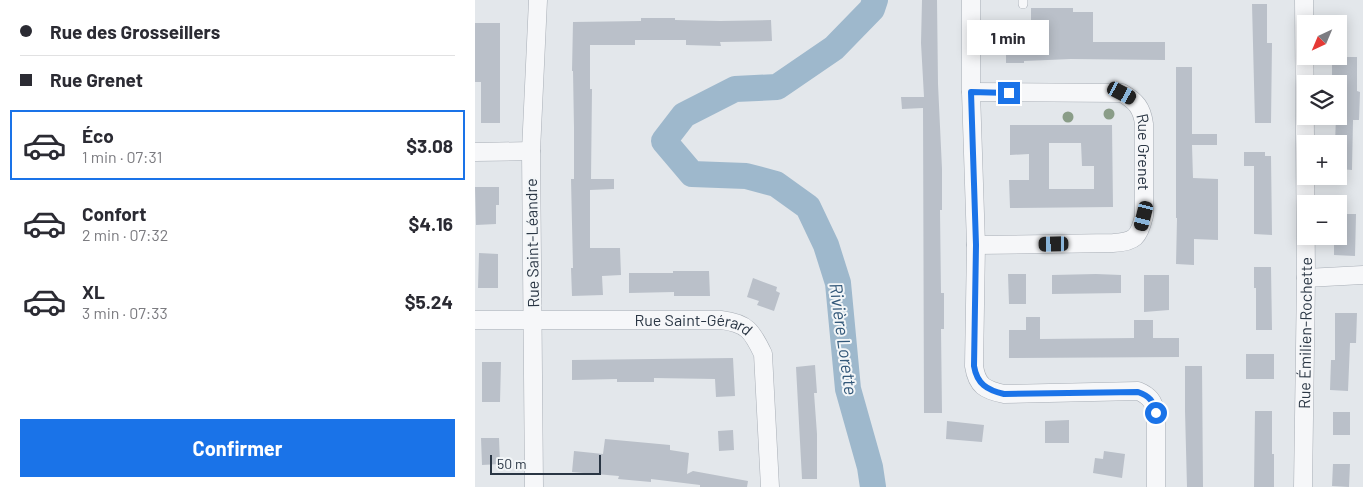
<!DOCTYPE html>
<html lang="fr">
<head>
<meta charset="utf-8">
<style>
  body { margin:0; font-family:Barlow,sans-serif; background:#f7f7f7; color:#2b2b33; height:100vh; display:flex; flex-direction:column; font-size:19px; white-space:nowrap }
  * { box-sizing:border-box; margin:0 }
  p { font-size:16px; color:#7c7c81 }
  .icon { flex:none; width:28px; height:28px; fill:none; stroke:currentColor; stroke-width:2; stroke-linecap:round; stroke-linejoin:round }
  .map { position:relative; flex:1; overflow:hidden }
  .sheet { display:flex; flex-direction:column; background:#fff; width:475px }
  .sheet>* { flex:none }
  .top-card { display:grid; align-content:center; height:110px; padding:0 20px; background:#fff }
  .needle { width:32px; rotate:224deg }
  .fabs { position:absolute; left:822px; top:15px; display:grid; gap:10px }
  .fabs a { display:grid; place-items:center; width:50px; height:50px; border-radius:0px; background:#fff; box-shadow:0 2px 12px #0003; font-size:25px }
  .scale { position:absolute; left:15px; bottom:12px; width:111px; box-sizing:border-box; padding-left:5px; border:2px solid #2a3644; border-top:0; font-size:14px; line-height:18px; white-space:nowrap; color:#2a3644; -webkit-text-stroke:4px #f3f6f8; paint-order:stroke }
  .end { position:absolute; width:22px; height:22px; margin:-11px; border:6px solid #1a73e8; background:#fff; box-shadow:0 0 0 2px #fff }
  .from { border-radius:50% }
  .bubble { position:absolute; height:35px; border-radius:0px; background:#fff; box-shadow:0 2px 12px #0003; font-size:16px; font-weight:700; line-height:35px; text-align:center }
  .car { position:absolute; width:15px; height:30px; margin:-15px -8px; border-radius:6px; box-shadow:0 0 4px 1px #0007; background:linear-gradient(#222 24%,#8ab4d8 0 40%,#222 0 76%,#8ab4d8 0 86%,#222 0) }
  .top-card b { display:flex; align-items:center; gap:18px; height:48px; font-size:19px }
  .top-card b+b { border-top:1px solid #e1e1e2 }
  .top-card i { width:12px; height:12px; background:#2b2b33 }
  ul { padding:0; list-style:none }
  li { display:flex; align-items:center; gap:15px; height:70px; margin:0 10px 8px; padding:0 10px; border:2px solid transparent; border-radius:0px }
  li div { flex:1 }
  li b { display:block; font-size:19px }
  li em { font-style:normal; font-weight:700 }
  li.on { border-color:#1a73e8 }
  li>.icon { width:45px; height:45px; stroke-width:1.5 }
  .action { display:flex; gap:10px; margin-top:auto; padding:10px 20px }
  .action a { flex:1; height:58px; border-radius:0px; background:#1a73e8; color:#fff; font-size:20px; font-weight:700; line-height:58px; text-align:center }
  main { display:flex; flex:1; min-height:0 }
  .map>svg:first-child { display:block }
</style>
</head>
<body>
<main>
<section class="sheet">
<div class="top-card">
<b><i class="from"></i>Rue des Grosseillers</b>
<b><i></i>Rue Grenet</b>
</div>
<ul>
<li class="on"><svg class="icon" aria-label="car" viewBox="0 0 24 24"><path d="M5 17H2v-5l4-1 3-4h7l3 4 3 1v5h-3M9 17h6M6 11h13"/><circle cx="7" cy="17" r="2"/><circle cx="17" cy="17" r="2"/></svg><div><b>Éco</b><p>1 min · 07:31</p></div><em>$3.08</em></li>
<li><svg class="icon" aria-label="car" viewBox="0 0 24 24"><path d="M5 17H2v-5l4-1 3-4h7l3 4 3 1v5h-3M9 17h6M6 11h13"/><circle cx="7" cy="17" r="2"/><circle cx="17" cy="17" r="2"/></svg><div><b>Confort</b><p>2 min · 07:32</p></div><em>$4.16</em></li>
<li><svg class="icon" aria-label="car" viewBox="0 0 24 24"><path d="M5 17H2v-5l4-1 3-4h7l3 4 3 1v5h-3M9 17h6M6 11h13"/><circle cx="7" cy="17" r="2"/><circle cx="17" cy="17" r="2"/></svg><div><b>XL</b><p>3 min · 07:33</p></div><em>$5.24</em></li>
</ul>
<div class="action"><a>Confirmer</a></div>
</section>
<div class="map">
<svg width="888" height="487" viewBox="0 0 888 487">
  <rect width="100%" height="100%" fill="#e3e7eb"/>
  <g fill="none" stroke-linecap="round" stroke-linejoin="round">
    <path stroke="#9eb8cc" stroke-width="26" d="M398 487 395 467 373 389 363 283 351 245 333 207 301 184 271 176 217 174 189 141 209 115 260 89 302 87 359 48 397 9 400 0"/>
  </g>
  <path fill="#bac0c9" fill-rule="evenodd" d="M447 0H462L463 84 467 169V210H465L466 293H469V329H466L467 413H449L448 108 427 109 426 97H449L446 43Z
    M777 4H792V43H797L796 123H780Z
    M556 8H598V12H618V42H690V60L596 59 549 61V63H531V32H556Z
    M166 18H200V20L245 21 296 20 297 41 245 42 246 46 211 45V40H160V45H115V89H117L116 179H139V189L115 190V248H145L146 275 127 276 128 295 97 296 96 268H98L96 179H99V128L98 71H97L98 22 166 21Z
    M0 23H25V123H6V82H0Z
    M857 57H882V91L885 92 884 120H878L877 170 864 169V144H860L861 116H864V78H857Z
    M701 67H717V134H742V145H717L718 178 743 179V240L719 239V265L701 264 702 218H701Z
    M535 125H637L638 207 535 208 534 180H554V154L535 155ZM574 143H606L607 166H619V189H574Z
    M769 152H790V156H796L797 235 779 234V166H769Z
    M0 187H24V205H21V224L1 225Z
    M864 214H881L880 256 859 255V236H864Z
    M4 253 23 254V288H3Z
    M779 267H796L797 330H781V288H779Z
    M198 271H234L235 296H199V292L154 293V273H198Z
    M533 274H551V304H534Z
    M621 274 646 275V293L577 294V275Z
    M669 275H694V310L669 312Z
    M278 278 302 287 301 291 305 293 299 311 282 305 284 301 272 297Z
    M860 313H882L881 343H875L873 391 855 390 856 360H860Z
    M551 317H565V339L659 338V320H678V338H704V357L534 358V330H551Z
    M771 354H799V379H771Z
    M258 358 260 396 241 397 240 379 179 378V382H142V379L97 380V360Z
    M7 362H26L25 402H7Z
    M340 365 342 393H339L342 434V479H327L321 367Z
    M710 366H727L728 487H712L710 411Z
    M780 411H797V454H799V487H779Z
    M858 412H875V435H858Z
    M594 420V443H570V421Z
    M472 421 509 425 507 442 471 439Z
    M258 430 259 450 244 451 243 431Z
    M6 438H24L25 464 7 465Z
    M130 439 195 445V450L214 453 212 474 218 471 273 481 272 487H225V485L176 479V482L143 479 144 476 97 472 99 451 128 454Z
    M629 451 650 454 647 478 618 473 620 458 628 459Z
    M858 464H875L874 487 857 486Z"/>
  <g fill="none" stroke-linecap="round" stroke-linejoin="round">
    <defs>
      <path id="lane" d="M548 4V0"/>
      <g id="street">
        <path d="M496 0V92L501 245 499 366C502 386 510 390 529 394L663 391C675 396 678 401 681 413V487"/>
        <path id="s1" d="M496 92 647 93C661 101 667 108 669 124V216C664 237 660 242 638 243L501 245"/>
        <path d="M0 152 56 151"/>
        <path d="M831 278 888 275"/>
        <path id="s2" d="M0 320H246C272 323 277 331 288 354L295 487"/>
        <path d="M59 487 56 151 63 0"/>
        <path id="s3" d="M828 487 831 278 829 0"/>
      </g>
    </defs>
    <use href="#lane" stroke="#a8aeb6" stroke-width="10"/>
    <use href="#street" stroke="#a8aeb6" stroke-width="19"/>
    <use href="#lane" stroke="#f6f7f9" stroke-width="9"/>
    <use href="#street" stroke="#f6f7f9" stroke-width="18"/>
  </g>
  <g fill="#8a9d88">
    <circle cx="634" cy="114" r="5.5"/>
    <circle cx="593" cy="117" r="5.5"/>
  </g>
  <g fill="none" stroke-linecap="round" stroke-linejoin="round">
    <path stroke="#1a73e8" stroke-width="6" d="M534 93 496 92 501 245 499 366C502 384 512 390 529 394L663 392C675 396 678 401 681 413"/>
  </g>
  <g text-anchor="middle" stroke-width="4" stroke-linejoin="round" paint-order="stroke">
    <g font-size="16" fill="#2a3644" stroke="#f3f6f8">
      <text dy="6" stroke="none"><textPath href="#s1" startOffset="219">Rue Grenet</textPath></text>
      <text transform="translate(57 243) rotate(-91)" y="6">Rue Saint-Léandre</text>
      <text dy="6" stroke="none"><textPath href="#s2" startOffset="219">Rue Saint-Gérard</textPath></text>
      <text dy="6" stroke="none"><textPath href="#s3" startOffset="154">Rue Émilien-Rochette</textPath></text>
    </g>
    <g font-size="18" font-style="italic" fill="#335879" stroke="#f3f6f8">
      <text transform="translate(368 339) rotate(82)" y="6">Rivière Lorette</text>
    </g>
  </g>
</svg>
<div class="fabs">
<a><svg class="needle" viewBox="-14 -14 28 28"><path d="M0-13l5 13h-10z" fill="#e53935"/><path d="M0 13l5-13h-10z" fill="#7c7c81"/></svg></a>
<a><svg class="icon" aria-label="layers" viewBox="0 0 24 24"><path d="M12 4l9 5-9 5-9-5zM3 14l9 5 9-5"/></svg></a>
<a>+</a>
<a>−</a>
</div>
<div class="scale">50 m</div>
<i class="end from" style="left:681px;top:413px"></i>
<i class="end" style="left:534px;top:93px"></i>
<div class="bubble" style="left:492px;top:20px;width:82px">1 min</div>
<i class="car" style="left:647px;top:93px;rotate:118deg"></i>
<i class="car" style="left:669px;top:216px;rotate:194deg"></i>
<i class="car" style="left:579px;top:244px;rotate:269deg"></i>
</div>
</main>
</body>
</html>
